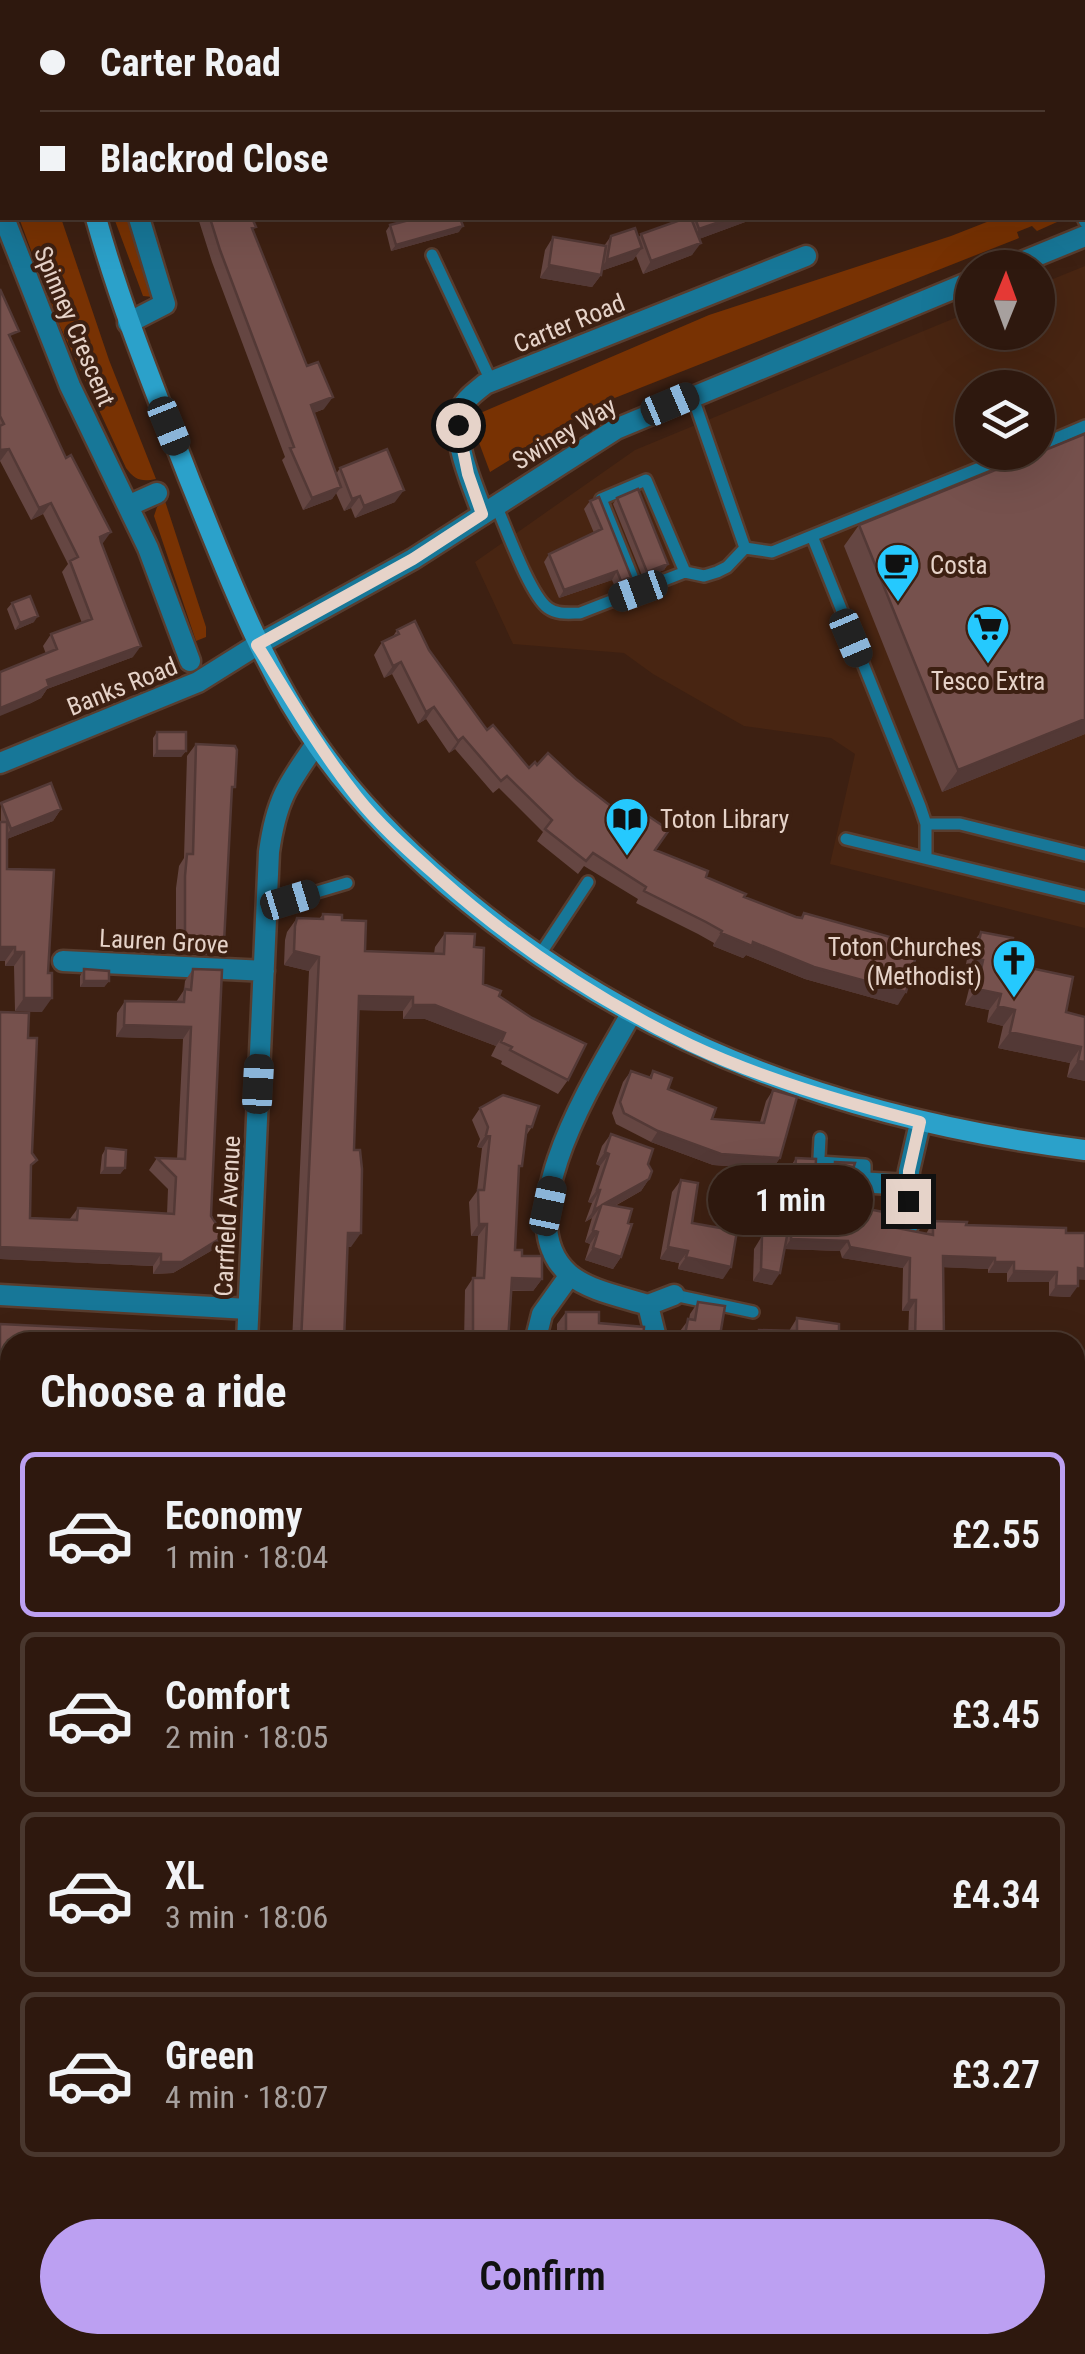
<!DOCTYPE html>
<html lang="en">
<head>
<meta charset="utf-8">
<style>
  body { margin:0; font-family:"Roboto Condensed",sans-serif; background:#3a251c; color:#f1f3f6; height:100vh; display:flex; flex-direction:column; font-size:38px; white-space:nowrap }
  * { box-sizing:border-box; margin:0 }
  p { font-size:32px; color:#a7a09e }
  .icon { flex:none; width:55px; height:55px; fill:none; stroke:currentColor; stroke-width:2; stroke-linecap:round; stroke-linejoin:round }
  .map { position:relative; flex:1; overflow:hidden }
  .side { position:absolute; left:0px; top:1332px; width:1085px; height:1022px; display:flex; flex-direction:column; background:#2e180e; border-radius:30px 30px 0 0; box-shadow:0 10px 40px #0002,0 0 0 2px #49372e }
  .side>* { flex:none }
  .banner { position:absolute; left:0px; top:0px; width:1085px; height:220px; box-shadow:0 10px 40px #0002,0 0 0 2px #49372e; display:grid; align-content:center; height:220px; padding:0 40px; background:#2e180e }
  .needle { width:65px; rotate:1deg }
  .tools { position:absolute; left:955px; top:250px; display:grid; gap:20px }
  .tools a { display:grid; place-items:center; width:100px; height:100px; border-radius:50%; background:#2e180e; box-shadow:0 10px 40px #0002,0 0 0 2px #49372e; font-size:50px }
  .end { position:absolute; width:45px; height:45px; margin:-22px; border:12px solid #e6d3c9; background:#111; box-shadow:0 0 0 5px #111 }
  .from { border-radius:50% }
  .bubble { position:absolute; height:70px; border-radius:35px; background:#2e180e; box-shadow:0 10px 40px #0002,0 0 0 2px #49372e; font-size:32px; font-weight:600; line-height:70px; text-align:center }
  .car { position:absolute; width:30px; height:60px; margin:-30px -15px; border-radius:12px; box-shadow:0 0 8px 2px #0007; background:linear-gradient(#222 24%,#8ab4d8 0 40%,#222 0 76%,#8ab4d8 0 86%,#222 0) }
  .banner b { display:flex; align-items:center; gap:35px; height:95px; font-size:38px }
  .banner b+b { border-top:2px solid #49372e }
  .banner i { width:25px; height:25px; background:#f1f3f6 }
  ul { padding:0; list-style:none }
  li { display:flex; align-items:center; gap:30px; height:165px; margin:0 20px 15px; padding:0 20px; border:5px solid #49372e; border-radius:15px }
  li div { flex:1 }
  li b { display:block; font-size:38px }
  li em { font-style:normal; font-weight:600 }
  li.on { border-color:#bca0f2 }
  li>.icon { width:90px; height:90px; stroke-width:1.5 }
  h2 { padding:0 40px; font-size:45px; line-height:120px }
  .primary-button { display:flex; gap:20px; margin-top:auto; padding:20px 40px }
  .primary-button a { flex:1; height:115px; border-radius:60px; background:#bca0f2; color:#111; font-size:40px; font-weight:600; line-height:115px; text-align:center }
  .map>svg:first-child { display:block }
</style>
</head>
<body>
<div class="map">
<svg width="1085" height="2354" viewBox="0 0 1085 2354">
  <rect width="100%" height="100%" fill="#3d2012"/>
  <path fill="#482512" fill-rule="evenodd" d="M1085 266V928L830 864 855 754 831 738 744 726 653 674 624 653 513 644 475 562 635 450 972 311V332H1038V285ZM972 388H1038V452H972Z"/>
  <path fill="#783203" d="M0 0 3 2 2 171 0 164Z
    M19 218H61L109 360 156 479C141 482 135 480 126 468L58 322Z
    M114 218H128L153 297 143 296Z
    M997 218H1066L1037 231 1032 226 1017 232 1019 238 602 403 490 472 475 432 478 414 709 315 951 236Z
    M165 501 206 627V637L196 641 154 516 157 507Z
    M1075 1969H1085V2354H191V2345H1075Z
    M0 2312 10 2315V2345H172L180 2348 182 2354H0Z"/>
  <g fill="none" stroke-linecap="round" stroke-linejoin="round">
    <path stroke="#141304" stroke-width="45" d="M0 2350 25 2354"/>
    <defs>
      <path id="service" d="M1082 114 1085 113
        M1082 216 1085 222
        M432 255 491 381
        M692 395 745 548
        M1038 446 1085 426
        M496 505C506 528 530 595 548 608 557 615 570 613 580 613L685 572 704 576 717 572 727 567 745 548
        M812 536 920 806 926 824V858
        M745 548 772 552 1019 452
        M638 591 601 499 646 480 685 572
        M926 824H960L1085 855
        M846 839 1085 897
        M267 899 290 900 347 883
        M539 956 588 882
        M819 1162 865 1165V1182
        M816 1216 820 1138
        M674 1295 753 1312"/>
      <path id="minor" d="M81 0V2
        M4 218 70 386 148 548 190 661
        M128 323 165 304 139 218
        M128 506 157 493
        M483 514C473 487 449 434 462 407 467 397 477 391 485 384L806 256
        M0 763 198 682 257 645
        M63 961 264 971
        M631 1014C600 1070 503 1217 569 1274 589 1291 623 1297 648 1305L657 1342
        M858 1182 908 1185
        M908 1225 909 1171 920 1123
        M0 1295 248 1309
        M648 1305 674 1295
        M247 1342 269 852C276 801 287 785 316 744
        M535 1342 542 1314 570 1275
        M1075 1636 1085 1634
        M0 1906H10
        M1075 1950 1085 1951"/>
      <path id="tertiary" d="M1007 268 1085 236
        M257 645 413 559 616 429 972 281"/>
      <path id="secondary" d="M38 0 39 2
        M96 218C121 308 156 393 190 481 227 572 261 665 318 746 360 806 412 857 469 903 650 1051 856 1121 1085 1150"/>
    </defs>
    <use href="#service" stroke="#583d2f" stroke-width="16"/>
    <use href="#minor" stroke="#583d2f" stroke-width="25"/>
    <use href="#tertiary" stroke="#583d2f" stroke-width="25"/>
    <use href="#secondary" stroke="#583d2f" stroke-width="25"/>
    <use href="#service" stroke="#177798" stroke-width="11"/>
    <use href="#minor" stroke="#177798" stroke-width="20"/>
    <use href="#tertiary" stroke="#177798" stroke-width="20"/>
    <use href="#secondary" stroke="#2ba1ca" stroke-width="20"/>
  </g>
  <path fill="#654642" d="M700 0H906L905 2H698Z
    M198 218H252L253 230 324 409 314 413 336 474 340 468 395 502 355 518 351 508 344 511 336 493 332 499 303 510 282 460 285 457 212 262Z
    M684 218H756L699 239 692 255 643 274 636 256 633 260 601 271V275L592 287 540 278 545 250 553 237 604 246 611 236 638 238 641 234Z
    M390 225 459 232 391 251 386 231Z
    M0 289 12 341 103 543 102 544 133 657 47 689 41 698 29 704 46 654 43 646 51 634 82 623 62 572 68 564 43 514 31 520 0 461Z
    M617 498 668 564 664 570 643 578 613 504Z
    M590 501 631 577 626 585 616 589 612 580 559 598 544 562 549 554 594 533 584 509Z
    M859 525 1085 734 942 792 844 546Z
    M12 603 34 622 15 630 7 609Z
    M397 630 429 650 487 730 529 768 537 765 576 779 655 850 744 897 801 918 804 913 898 1005 805 979 746 955 743 958 713 946 714 943 698 934 636 903 638 899 584 866 578 874 537 841 543 832 499 788 493 793 455 749 449 753 426 719 418 724 392 674 384 678 374 655 382 642 392 638Z
    M157 732 186 751 181 757H153V738Z
    M196 744 231 792 215 955 176 953V888L179 866 184 858 187 756Z
    M1 803 61 809 53 821 7 839V869L42 1012 15 1011 14 966H5V961H0Z
    M323 914 342 920 365 951 434 954 435 947 445 933 474 947 483 984 499 996 568 1080 558 1094 501 1064 502 1061 491 1056 496 1046 425 1019H403V1011L359 1010 351 1247H348L344 1342H292L309 971 284 965 285 940 287 932 297 918 319 919Z
    M981 932 1007 963 1066 1012 1085 1017V1081L1067 1077 1070 1063 998 1048 1003 1026 987 1022 989 1010 965 1005 972 977 964 975 969 948Z
    M84 969 109 981 104 987H80V976Z
    M193 969 211 1216 224 1236 216 1248 173 1273 153 1274V1266L0 1259V1012L28 1038 31 1169 30 1218 69 1220 78 1208 167 1214 168 1189 149 1170 157 1158 177 1159 183 1039 116 1037 117 1013 125 1001 176 1002 184 990 185 981Z
    M631 1071 649 1077 653 1071 668 1089 712 1119 760 1122 766 1101 773 1090 780 1158 772 1169 713 1165 651 1142 616 1124 612 1113 623 1082Z
    M480 1108 532 1127 525 1137 519 1170 515 1250 542 1279 533 1291H511L508 1342H464L465 1290 473 1278H476L478 1236H471L469 1202 477 1191 482 1148 477 1147 480 1139 472 1120Z
    M611 1134 648 1164 649 1179 641 1191 615 1206 628 1223 621 1257 613 1269 585 1260 590 1244 585 1242 592 1218 585 1222 592 1203 588 1202 600 1166 596 1164 602 1146Z
    M106 1148 125 1168 120 1174H100L102 1155Z
    M796 1158 814 1205 822 1215 825 1214 828 1172 835 1162 852 1172 857 1207 892 1227 926 1234 933 1221 1066 1233 1078 1279 1070 1297 1049 1296V1282H1007V1273H988V1269L943 1267 941 1342H908L909 1311H902L903 1268 842 1258 840 1251 785 1249 772 1285 753 1281 754 1249 762 1236 786 1219 789 1169Z
    M681 1180 692 1223 723 1279 678 1269 679 1263 660 1259 672 1192Z
    M698 1302 719 1342H678L680 1331 689 1319 690 1314Z
    M566 1312 599 1323 643 1342H557V1324Z
    M797 1318 839 1342H751L759 1330 789 1331Z"/>
  <path fill="#533936" d="M1085 69V86L1082 87V70Z
    M731 218H756L691 242 699 229Z
    M463 226 459 232 391 251 396 245Z
    M701 243 692 255 643 274 651 261Z
    M642 248 633 260 598 272 607 260Z
    M549 265 601 275 592 287 540 278Z
    M333 397 324 409 302 417 311 405Z
    M9 449 1 460 0 461V450Z
    M341 487 332 499 303 510 312 498Z
    M404 490 395 502 355 518 364 506Z
    M360 496 351 508 344 511 352 499Z
    M51 503 43 514 31 520 39 508Z
    M111 532 103 543 92 548 100 537Z
    M668 564 664 570 643 578 647 572Z
    M617 571 612 580 559 598 564 590Z
    M631 577 626 585 616 589 621 581Z
    M38 616 34 622 15 630 20 623Z
    M141 646 133 657 47 689 41 698 29 704 0 716V708L47 680Z
    M401 662 392 674 384 678 393 666Z
    M434 707 426 719 418 724 426 712Z
    M1085 719V734L942 792 958 770Z
    M463 737 455 749 449 753 458 741Z
    M157 751H186L181 757H153Z
    M61 809 53 821 2 841 11 829Z
    M721 933 753 942 906 992 898 1005 805 979 746 955 743 958 713 946Z
    M185 941 224 943 215 955 176 953Z
    M0 947H15L5 961H0Z
    M294 951 319 957 309 971 284 965Z
    M15 952H24L14 966H5Z
    M975 959 983 960 972 977 964 975Z
    M84 981H109L104 987H80Z
    M977 989 1001 994 989 1010 965 1005Z
    M359 996 413 997 403 1011 349 1010Z
    M24 998H52L42 1012 15 1011Z
    M413 1005H435L505 1033 496 1046 425 1019H403Z
    M998 1006 1015 1010 1003 1026 987 1022Z
    M124 1025 191 1027 183 1039 116 1037Z
    M1010 1032 1081 1047 1070 1063 998 1048Z
    M1078 1061 1085 1062V1081L1067 1077Z
    M658 1131 780 1158 772 1169 713 1165 651 1142Z
    M486 1135 490 1136 482 1148 477 1147Z
    M605 1152 609 1154 600 1166 596 1164Z
    M105 1168H125L120 1174H100Z
    M649 1179 641 1191 598 1215 604 1204Z
    M597 1190H600L592 1203 588 1202Z
    M601 1206 592 1218 585 1222 594 1210Z
    M479 1224H487L478 1236H471Z
    M593 1230 598 1232 590 1244 585 1242Z
    M348 1233H361L351 1247H339Z
    M224 1236 216 1248 173 1273 153 1274 161 1262Z
    M791 1239 848 1241 840 1251 784 1249Z
    M0 1247 161 1254 153 1266 0 1259Z
    M668 1247 688 1251 679 1263 660 1259Z
    M850 1247 910 1258 903 1268 842 1258Z
    M593 1248 621 1257 613 1269 585 1260Z
    M943 1256 995 1258 988 1269 936 1267Z
    M686 1257 731 1267 723 1279 678 1269Z
    M995 1262H1014L1007 1273H988Z
    M1078 1268 1085 1269V1280L1071 1279Z
    M761 1269 780 1273 772 1285 753 1281Z
    M1014 1271 1057 1272 1049 1282H1007Z
    M512 1278 542 1279 533 1291 503 1290Z
    M1056 1286H1078L1070 1297 1049 1296Z
    M909 1300H916L909 1311H902Z
    M915 1337 944 1338 941 1342H912Z
    M0 1573 9 1574 1 1586 0 1585Z
    M1085 1575V1587H1075L1077 1576Z
    M7 1856H10V1868H0Z
    M1085 1891V1900H1082L1079 1904 1075 1905V1894Z
    M0 1972 10 1973V1982L8 1985H0Z
    M0 2168 10 2169V2182L0 2181Z"/>
  <path fill="#76514d" stroke="#533936" stroke-width="2.5" d="M159 0H186L187 2H160Z
    M719 0H898L892 2H720Z
    M936 0H1085V69L1082 70V2H937Z
    M210 218H252L256 227 252 228 307 366 318 362 333 397 311 405 341 487 312 498 290 448 294 447 220 250Z
    M417 218H460L463 226 396 245 390 225Z
    M686 218H691L701 243 651 261 641 234Z
    M695 218H731L699 229Z
    M635 228 642 248 607 260 611 236Z
    M553 237 606 246 601 275 549 265Z
    M0 289 19 331 9 335 66 458 71 455 111 532 100 537 101 542 141 646 47 680 49 686 37 693 0 708V672L57 649 51 634 92 619 70 561 78 557 51 503 39 508 9 449 0 450V426L4 424 0 416Z
    M1085 434V719L958 770 859 525Z
    M387 449 404 490 364 506 360 496 352 499 340 468Z
    M638 489 668 564 647 572 617 498Z
    M599 497 631 577 621 581 617 571 564 590 549 554 602 529 590 501Z
    M30 596 38 616 20 623 12 603Z
    M415 621 429 650 487 730 493 725 529 768 535 762 537 765 548 753 576 779 630 821 638 809 669 830 655 850 708 871 706 877 746 894 744 897 796 917 802 918 804 913 919 945 906 992 814 967 753 942 752 946 721 933 722 931 706 922 644 891 646 887 593 853 586 861 545 829 552 820 507 776 501 781 463 737 458 741 434 707 426 712 401 662 393 666 382 642 399 634 397 630Z
    M157 732H186V751H157Z
    M196 744 235 746 237 750 235 787H232L224 943 185 941V876L187 854H193Z
    M51 783 61 809 11 829 1 803Z
    M0 822H7V869L54 870 48 973H52V998H24V952H15V947H0Z
    M323 914 342 915V920L366 921 365 951 444 954 445 933 475 934 474 947 484 948 483 984 501 991 499 996 532 1018 586 1044 568 1080 510 1050 512 1047 501 1042 505 1033 435 1005H413V997L359 996 354 1150H360L362 1169 361 1233H348L344 1342H301L319 957 294 951 295 926 297 918 323 919Z
    M981 932 1013 938 1007 963 1073 977 1066 1012 1085 1017V1062L1078 1061 1081 1047 1010 1032 1015 1010 998 1006 1001 994 977 989 983 960 975 959Z
    M84 969 109 971V981H84Z
    M193 969 222 970 211 1216 224 1236 182 1262H161V1254L0 1247V1012L29 1013 28 1038H37L32 1153 37 1160 31 1165 30 1218 77 1220 78 1208 174 1214 176 1177 157 1158 185 1159 191 1027 124 1025 125 1001 184 1002 185 989 191 990Z
    M631 1071 651 1078 653 1071 672 1078 668 1089 716 1108 712 1119 764 1123 773 1090 797 1097 780 1158 721 1154 658 1131 624 1113 620 1102Z
    M503 1095 539 1106 532 1127 527 1126 522 1166H519L515 1250H522V1256H542V1279L512 1278 508 1342H469V1336H473V1278H484L487 1224H479L478 1190H484L490 1136 486 1135 488 1127 480 1108Z
    M611 1134 653 1149 648 1164 652 1171 649 1179 604 1204 632 1209 628 1223 632 1224 621 1257 593 1248 598 1232 593 1230 601 1206 594 1210 600 1190H597L609 1154 605 1152Z
    M106 1148 126 1150 125 1168H105Z
    M796 1158 816 1159 814 1205 822 1215 828 1213 832 1207 835 1162 855 1163 852 1172 857 1183V1207L894 1214 892 1227 933 1235V1221L967 1222 966 1225 1066 1228V1233H1085V1269L1078 1268V1286H1056L1057 1272 1014 1271V1262H995V1258L943 1256 944 1338 915 1337 916 1300H909L910 1258 850 1247 848 1241 791 1239Z
    M681 1180 698 1183 692 1223 737 1231 731 1267 686 1257 688 1251 668 1247Z
    M791 1215 780 1273 761 1269 762 1236Z
    M698 1302 725 1306 719 1342H692L684 1340 688 1319 695 1320Z
    M566 1312H599V1323L644 1327 643 1342H566Z
    M797 1318 839 1324V1342H759V1330L797 1331Z
    M0 1324 209 1334V1342H10L9 1574 0 1573Z
    M1085 1549V1575L1077 1576 1075 1550Z
    M1075 1679 1085 1688V1694L1075 1706Z
    M0 1821 10 1822V1856H7V1850H0Z
    M1075 1850H1085V1894H1075Z
    M0 1934 10 1935V1973L0 1972Z
    M0 2146H10V2169L0 2168Z"/>
  <g fill="none" stroke-linecap="round" stroke-linejoin="round">
    <path stroke="#e6d3c9" stroke-width="12" d="M458 425 468 474 482 514 413 559 257 645C289 697 319 749 357 797 380 826 410 852 438 877 513 944 599 1001 690 1045 762 1079 843 1102 920 1122L909 1171 908 1201"/>
  </g>
  <defs>
    <symbol id="cafe-pin" viewBox="-11 -11 22 30"><path d="M0 17L-7.5 6A9.5 9.5 0 1 1 7.5 6Z" fill="#25c9fe" stroke="#3d2012"/><path d="M-5.5-4.5H6V0H3Q3 3.5 0 3.5H-2.5Q-5.5 3.5-5.5 0ZM3-3.2v2h1.7v-2ZM-6 4.5H4V6H-6Z" fill="#111"/></symbol>
    <symbol id="supermarket-pin" viewBox="-11 -11 22 30"><path d="M0 17L-7.5 6A9.5 9.5 0 1 1 7.5 6Z" fill="#25c9fe" stroke="#3d2012"/><path d="M-6-5.5h2.5l.6 2H6L4.5 2H-2.5L-4.4-4H-6ZM-1.5 3.2a1.3 1.3 0 1 0 .1 0ZM3 3.2a1.3 1.3 0 1 0 .1 0Z" fill="#111"/></symbol>
    <symbol id="library-pin" viewBox="-11 -11 22 30"><path d="M0 17L-7.5 6A9.5 9.5 0 1 1 7.5 6Z" fill="#25c9fe" stroke="#3d2012"/><path d="M-6-4Q-3-5.5-.7-3.5V5Q-3 3-6 4ZM6-4Q3-5.5 .7-3.5V5Q3 3 6 4Z" fill="#111"/></symbol>
    <symbol id="church-pin" viewBox="-11 -11 22 30"><path d="M0 17L-7.5 6A9.5 9.5 0 1 1 7.5 6Z" fill="#25c9fe" stroke="#3d2012"/><path d="M-1.2-6h2.4v3.5h3.3v2.4h-3.3V6h-2.4V-.1h-3.3v-2.4h3.3Z" fill="#111"/></symbol>
  </defs>
  <g fill-rule="evenodd">
    <use href="#cafe-pin" x="873" y="540" width="50" height="68"/>
    <use href="#supermarket-pin" x="963" y="602" width="50" height="68"/>
    <use href="#library-pin" x="602" y="794" width="50" height="68"/>
    <use href="#church-pin" x="989" y="936" width="50" height="68"/>
  </g>
  <g text-anchor="middle" stroke-width="8" stroke-linejoin="round" paint-order="stroke">
    <g font-size="25" fill="#e6d3c9" stroke="#3d2012">
      <text transform="translate(569 323) rotate(-22)" y="9">Carter Road</text>
      <text transform="translate(75 326) rotate(67)" y="9">Spinney Crescent</text>
      <text transform="translate(564 433) rotate(-31)" y="9">Swiney Way</text>
      <text transform="translate(122 686) rotate(-22)" y="9">Banks Road</text>
      <text transform="translate(164 941) rotate(3)" y="9">Lauren Grove</text>
      <text transform="translate(227 1216) rotate(-87)" y="9">Carrfield Avenue</text>
    </g>
    <g font-size="25" fill="#e6d3c9" stroke="#3d2012" text-anchor="start">
      <text x="930" y="574">Costa</text>
      <text x="988" y="690" text-anchor="middle">Tesco Extra</text>
      <text x="660" y="828">Toton Library</text>
      <text x="982" y="956" text-anchor="end">Toton Churches<tspan x="982" dy="29">(Methodist)</tspan></text>
    </g>
  </g>
</svg>
<div class="tools">
<a><svg class="needle" viewBox="-14 -14 28 28"><path d="M0-13l5 13h-10z" fill="#e53935"/><path d="M0 13l5-13h-10z" fill="#a7a09e"/></svg></a>
<a><svg class="icon" aria-label="layers" viewBox="0 0 24 24"><path d="M12 4l9 5-9 5-9-5zM3 14l9 5 9-5"/></svg></a>
</div>
<i class="end from" style="left:458px;top:425px"></i>
<i class="end" style="left:908px;top:1201px"></i>
<div class="bubble" style="left:708px;top:1165px;width:165px">1 min</div>
<i class="car" style="left:670px;top:404px;rotate:67deg"></i>
<i class="car" style="left:169px;top:426px;rotate:158deg"></i>
<i class="car" style="left:638px;top:591px;rotate:250deg"></i>
<i class="car" style="left:851px;top:638px;rotate:157deg"></i>
<i class="car" style="left:290px;top:900px;rotate:73deg"></i>
<i class="car" style="left:258px;top:1084px;rotate:3deg"></i>
<i class="car" style="left:548px;top:1206px;rotate:12deg"></i>
<div class="banner">
<b><i class="from"></i>Carter Road</b>
<b><i></i>Blackrod Close</b>
</div>
<section class="side">
<h2>Choose a ride</h2>
<ul>
<li class="on"><svg class="icon" aria-label="car" viewBox="0 0 24 24"><path d="M5 17H2v-5l4-1 3-4h7l3 4 3 1v5h-3M9 17h6M6 11h13"/><circle cx="7" cy="17" r="2"/><circle cx="17" cy="17" r="2"/></svg><div><b>Economy</b><p>1 min · 18:04</p></div><em>£2.55</em></li>
<li><svg class="icon" aria-label="car" viewBox="0 0 24 24"><path d="M5 17H2v-5l4-1 3-4h7l3 4 3 1v5h-3M9 17h6M6 11h13"/><circle cx="7" cy="17" r="2"/><circle cx="17" cy="17" r="2"/></svg><div><b>Comfort</b><p>2 min · 18:05</p></div><em>£3.45</em></li>
<li><svg class="icon" aria-label="car" viewBox="0 0 24 24"><path d="M5 17H2v-5l4-1 3-4h7l3 4 3 1v5h-3M9 17h6M6 11h13"/><circle cx="7" cy="17" r="2"/><circle cx="17" cy="17" r="2"/></svg><div><b>XL</b><p>3 min · 18:06</p></div><em>£4.34</em></li>
<li><svg class="icon" aria-label="car" viewBox="0 0 24 24"><path d="M5 17H2v-5l4-1 3-4h7l3 4 3 1v5h-3M9 17h6M6 11h13"/><circle cx="7" cy="17" r="2"/><circle cx="17" cy="17" r="2"/></svg><div><b>Green</b><p>4 min · 18:07</p></div><em>£3.27</em></li>
</ul>
<div class="primary-button"><a>Confirm</a></div>
</section>
</div>
</body>
</html>
